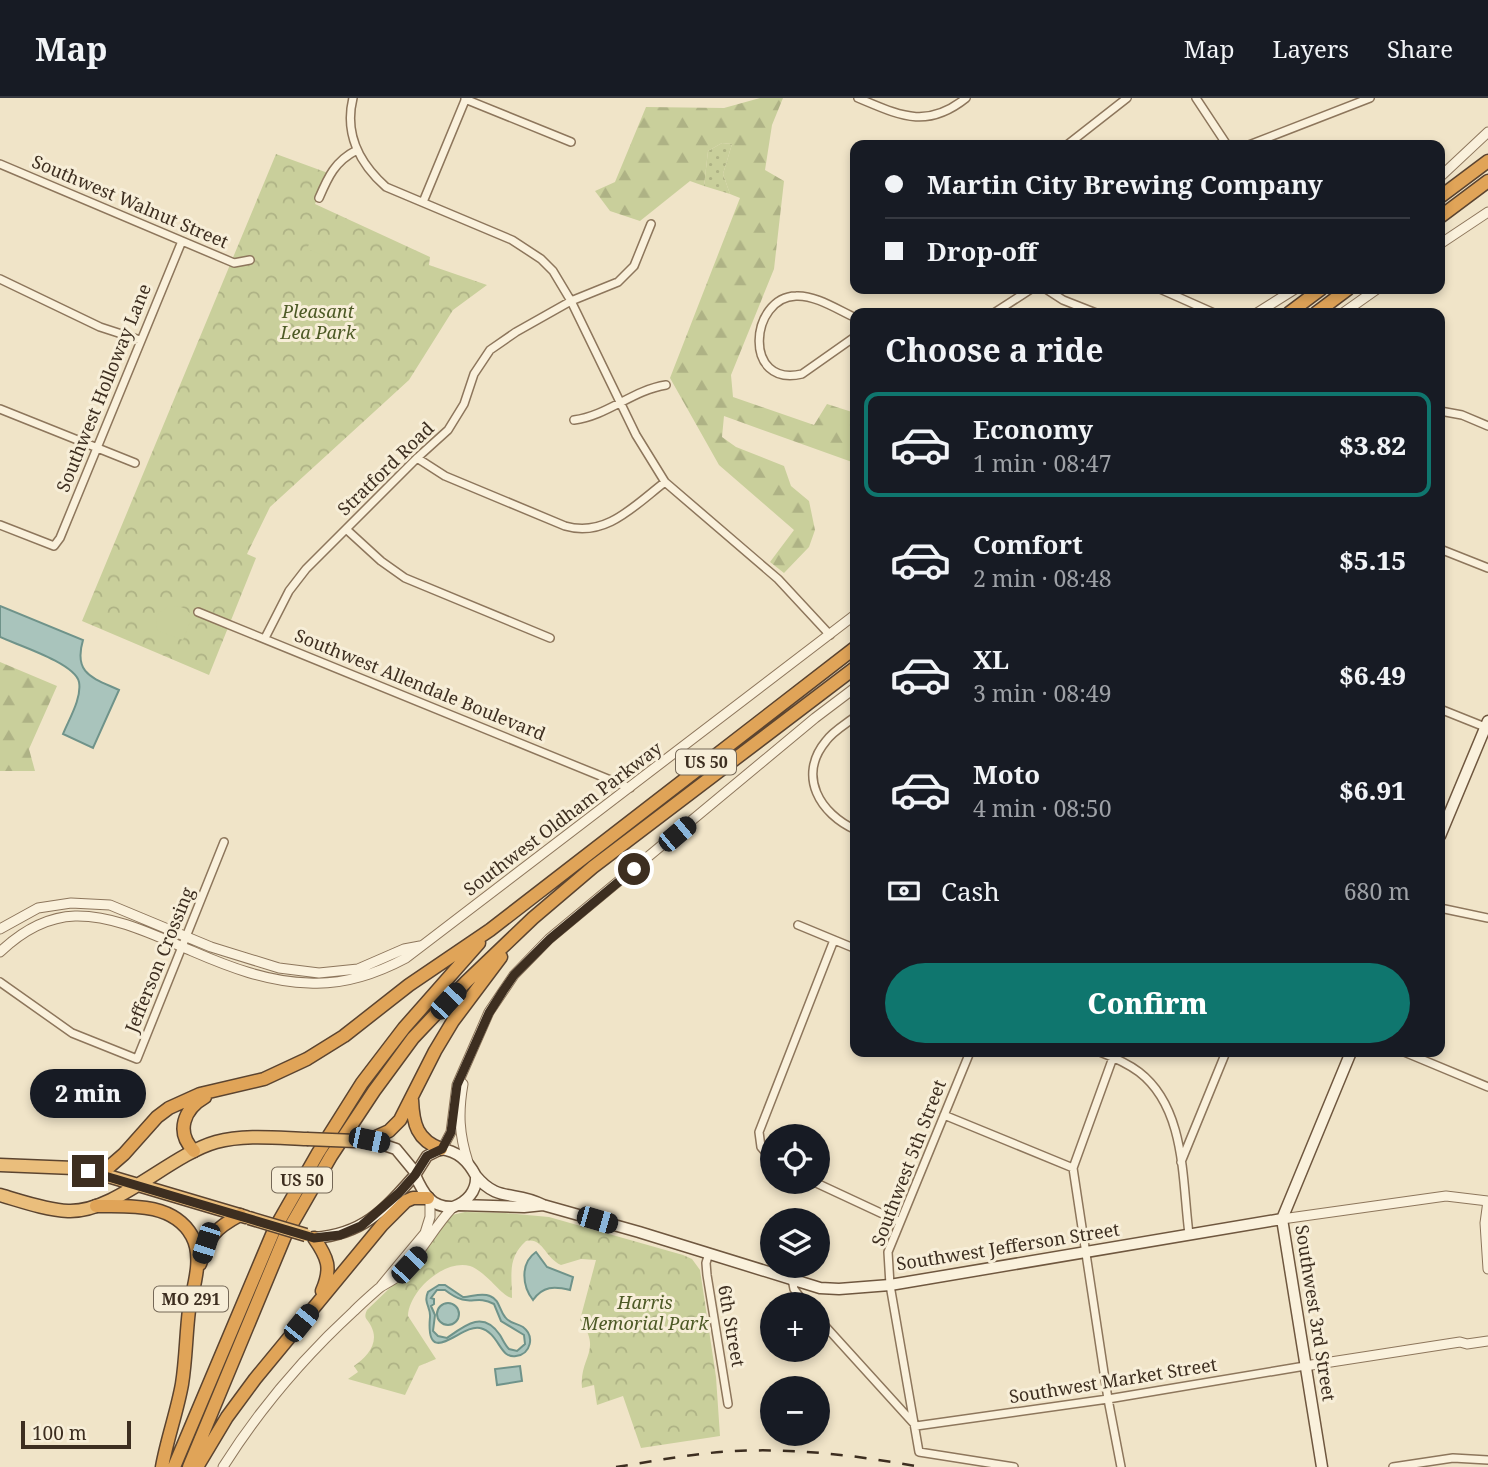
<!DOCTYPE html>
<html lang="en">
<head>
<meta charset="utf-8">
<style>
  body { margin:0; font-family:"Noto Serif",serif; background:#20242c; color:#f1f3f6; height:100vh; display:flex; flex-direction:column; font-size:26px; white-space:nowrap }
  * { box-sizing:border-box; margin:0 }
  p { font-size:23px; color:#9ea1a6 }
  .icon { flex:none; width:38px; height:38px; fill:none; stroke:currentColor; stroke-width:2; stroke-linecap:round; stroke-linejoin:round }
  .map { position:relative; flex:1; overflow:hidden }
  .panel { position:absolute; left:850px; top:210px; width:595px; height:749px; display:flex; flex-direction:column; background:#171b24; border-radius:14px; box-shadow:0 4px 10px #0003 }
  .panel>* { flex:none }
  .hud { position:absolute; left:850px; top:42px; width:595px; height:154px; border-radius:14px; box-shadow:0 4px 10px #0003; display:grid; align-content:center; height:154px; padding:0 35px; background:#171b24 }
  .fabs { position:absolute; left:760px; top:1026px; display:grid; gap:14px }
  .fabs a { display:grid; place-items:center; width:70px; height:70px; border-radius:50%; background:#171b24; box-shadow:0 4px 10px #0003; font-size:35px }
  .scale { position:absolute; left:21px; bottom:18px; width:110px; box-sizing:border-box; padding-left:7px; border:4px solid #3d2e20; border-top:0; font-size:19px; line-height:24px; white-space:nowrap; color:#3d2e20; -webkit-text-stroke:5px #f7eed8; paint-order:stroke }
  .end { position:absolute; width:32px; height:32px; margin:-16px; border:9px solid #3d2e20; background:#fff; box-shadow:0 0 0 4px #fff }
  .from { border-radius:50% }
  .bubble { position:absolute; height:49px; border-radius:24px; background:#171b24; box-shadow:0 4px 10px #0003; font-size:23px; font-weight:800; line-height:49px; text-align:center }
  .car { position:absolute; width:21px; height:42px; margin:-21px -10px; border-radius:9px; box-shadow:0 0 5px 2px #0007; background:linear-gradient(#222 24%,#8ab4d8 0 40%,#222 0 76%,#8ab4d8 0 86%,#222 0) }
  .hud b { display:flex; align-items:center; gap:24px; height:66px; font-size:26px }
  .hud b+b { border-top:2px solid #363941 }
  .hud i { width:18px; height:18px; background:#f1f3f6 }
  ul { padding:0; list-style:none }
  li { display:flex; align-items:center; gap:21px; height:105px; margin:0 14px 10px; padding:0 21px; border:4px solid transparent; border-radius:14px }
  li div { flex:1 }
  li b { display:block; font-size:26px }
  li em { font-style:normal; font-weight:800 }
  li.on { border-color:#0f766e }
  li>.icon { width:63px; height:63px; stroke-width:1.5 }
  h2 { padding:0 35px; font-size:32px; line-height:84px }
  .pay { display:flex; align-items:center; gap:18px; height:77px; padding:0 35px; font-size:26px }
  .pay p { margin-inline-start:auto }
  .button { display:flex; gap:14px; margin-top:auto; padding:14px 35px }
  .button a { flex:1; height:80px; border-radius:42px; background:#0f766e; color:#fff; font-size:28px; font-weight:800; line-height:80px; text-align:center }
  header { display:flex; align-items:center; gap:42px; box-sizing:border-box; height:98px; padding:0 35px; background:#171b24; border-bottom:2px solid #363941 }
  header strong { font-size:33px }
  nav { display:flex; gap:38px; margin-inline-start:auto; font-size:24px }
  .map>svg:first-child { display:block }
</style>
</head>
<body>
<header>
<strong>Map</strong>
<nav><a>Map</a><a>Layers</a><a>Share</a></nav>
</header>
<div class="map">
<svg width="1488" height="1369" viewBox="0 0 1488 1369">
  <defs>
    <pattern id="grass-dots" width="8" height="8" patternUnits="userSpaceOnUse" patternTransform="scale(1.75)"><rect width="8" height="8" fill="#c9cf9b"/><path d="M2 2h.1M6 6h.1" fill="none" stroke="#aeb285" stroke-width="1.8" stroke-linecap="round"/></pattern>
    <pattern id="forest-firs" width="22" height="20" patternUnits="userSpaceOnUse" patternTransform="scale(1.75)"><rect width="22" height="20" fill="#c9cf9b"/><path d="M5 1l3.5 6h-7zM16 11l3.5 6h-7z" fill="#aeb285"/></pattern>
    <pattern id="park-crowns" width="20" height="18" patternUnits="userSpaceOnUse" patternTransform="scale(1.75)"><rect width="20" height="18" fill="#c9cf9b"/><path d="M2 6a3 3 0 1 1 6 0M12 15a3 3 0 1 1 6 0" fill="none" stroke="#aeb285"/></pattern>
  </defs>
  <rect width="100%" height="100%" fill="#f0e4c8"/>
  <path fill="url(#grass-dots)" d="M722 45 732 46 723 76 730 96 704 88 708 53Z"/>
  <path fill="url(#forest-firs)" d="M760 0H783L772 27 765 72 784 83 774 171 731 277 733 299 814 327 827 306 852 314V364L724 318 722 339 736 349 784 368 791 388 809 403 815 432 809 449 784 475 770 464 794 432 719 367 670 280 740 100 730 96 723 76 732 46 722 45 708 53 704 88 690 83 640 123 610 113 595 93 615 84 646 9 724 10Z
    M0 564 57 588 29 651 35 673H0Z"/>
  <path fill="url(#park-crowns)" d="M276 56 328 75 315 106 430 159 429 167 487 187 453 212 409 282 270 409 247 456 256 460 209 577 82 523Z
    M465 1114 505 1115 549 1119 683 1157 692 1161 700 1172 716 1279 720 1338 641 1350 623 1298 597 1307 594 1287 582 1290C579 1259 603 1253 580 1222L596 1162 581 1161 561 1167C545 1160 543 1139 526 1143 507 1160 512 1177 512 1200 502 1199 487 1174 470 1168 444 1161 409 1193 408 1218L436 1261 419 1268 405 1297 348 1281 358 1274 354 1268C367 1259 380 1245 371 1228 367 1220 363 1221 367 1212L423 1158 444 1123 452 1117Z"/>
  <path fill="#c9cf9b" d="M312 139 336 149 332 161 307 151Z
    M168 508C180 508 186 508 192 519L183 542 158 533 156 528 157 517Z"/>
  <path fill="#a9c4bc" stroke="#6f938a" stroke-width="2" fill-rule="evenodd" d="M0 508 83 542C73 576 93 580 119 592L93 650 63 636C69 621 82 600 79 584 75 565 17 547 0 539Z
    M536 1154 547 1169 573 1179 570 1192C554 1188 543 1188 533 1202 522 1188 520 1165 536 1154Z
    M439 1187H445L463 1199C472 1199 481 1194 490 1198 500 1202 499 1212 505 1219 510 1226 517 1225 523 1229 535 1238 531 1256 516 1258 499 1261 500 1235 480 1230 462 1225 425 1273 430 1219 431 1209 423 1205 428 1194ZM437 1192H445C471 1212 473 1195 494 1206L501 1223 524 1237 525 1246 517 1253 509 1251C505 1247 503 1242 500 1237 483 1212 465 1227 447 1240L438 1238 433 1233 435 1217 431 1208 434 1206V1201L431 1200Z
    M437 1216a11 11 0 1 1 22 0a11 11 0 1 1-22 0Z
    M520 1268 522 1283 497 1287 495 1271Z"/>
  <g fill="none" stroke-linecap="round" stroke-linejoin="round">
    <defs>
      <path id="minor" d="M353 0C344 36 360 66 386 89L512 142 541 161 553 173 571 203 636 337 665 384 778 481 830 537
        M858 0C899 17 926 32 966 0
        M1196 0 1227 47
        M465 1 571 44
        M1067 47 1127 0
        M1249 47 1370 0
        M0 66 234 165 250 162
        M319 100C328 79 335 63 357 52
        M423 104 466 0
        M0 181 100 229 140 242
        M1046 191 1063 202 1096 215
        M1160 191 1214 215
        M994 215 1031 191
        M856 220C838 212 816 197 796 198 750 199 742 290 802 276L856 238
        M0 311 135 365
        M1440 313 1462 317 1488 328
        M574 322C607 318 633 292 666 287
        M417 360 445 378 565 428C606 440 635 407 665 384
        M0 427 54 448 60 440 182 143
        M346 431 381 463 405 480 550 540
        M1440 451 1488 470
        M198 514 630 690
        M265 540 289 493 306 471 417 360 448 332 464 306 474 276 490 252 516 234 571 203 618 184 634 168 651 126
        M1440 611 1485 629
        M856 618C846 626 833 633 826 643 797 678 820 716 856 732
        M1440 810 1488 820
        M798 827 856 851
        M0 884 72 935 137 961 224 744
        M970 954 888 1154 890 1187 919 1354 1014 1369
        M1100 954C1113 959 1127 965 1139 974 1186 1010 1182 1082 1189 1136
        M1115 954 1073 1070 1108 1301 1121 1369
        M1404 954 1488 989
        M944 1017 1073 1070
        M772 1062 761 1049 759 1034 834 842
        M1181 1064 1226 954
        M812 1083 900 1124
        M709 1155 706 1165 707 1177 728 1306
        M792 1181 794 1191 805 1206
        M817 1219 916 1328 1108 1301 1305 1268
        M1393 1369 1453 1360 1488 1362"/>
      <path id="tertiary" d="M1440 79 1488 34
        M1440 146 1488 114
        M1257 215 1295 191
        M1343 215 1377 191
        M0 831 38 810 71 805 110 807 211 849 279 870 319 875 358 871 404 851 420 848
        M0 854C20 835 46 819 75 818 115 817 156 838 192 853 229 869 268 884 309 885 343 887 376 876 406 860L856 516
        M463 986C458 1015 459 1036 468 1064
        M442 1051 451 1034 457 987 489 914 514 877 549 841 815 620 856 589
        M1282 1121 1446 1098 1488 1103 1485 1125 1488 1171
        M381 1188 425 1135 430 1119V1102
        M1305 1268 1460 1244 1467 1246 1488 1243
        M223 1369C259 1312 305 1258 354 1213 362 1205 370 1198 378 1191 385 1185 394 1183 400 1176 421 1156 433 1130 453 1109"/>
      <path id="secondary" d="M1440 738 1488 623
        M369 1042 396 1051 415 1074
        M441 1051C458 1053 468 1063 476 1078 477 1093 467 1104 453 1109 431 1110 423 1095 415 1077L427 1058Z
        M476 1078C498 1105 515 1092 543 1107L639 1134 820 1190 839 1191 890 1187 1282 1121
        M459 1107 524 1109 543 1107
        M314 1140C364 1136 384 1112 415 1077
        M1322 1369 1282 1121 1351 954"/>
      <path id="trunk" d="M0 1067 74 1070 101 1076 246 1119
        M0 1097C21 1103 46 1112 68 1113 115 1115 170 1057 216 1044 245 1036 278 1040 307 1041"/>
      <path id="motorway" d="M1440 99 1488 63
        M1440 119 1488 83
        M1289 215 1321 191
        M1316 215 1348 191
        M412 1002C413 1026 417 1042 441 1051
        M369 1042 389 1033 400 1022 435 953 453 923 501 859
        M194 1053C175 1034 184 1011 205 999
        M101 1076 124 1056 157 1019 169 1010 200 996 264 981 307 961 344 938 409 887 490 832 856 549
        M96 1108C128 1108 173 1104 192 1138 204 1160 193 1189 189 1212 186 1236 186 1261 182 1286 177 1314 167 1341 162 1369
        M314 1140C328 1160 332 1170 322 1193
        M200 1166C209 1138 214 1131 240 1117
        M174 1369 274 1132 318 1055 362 985 404 930 479 845
        M189 1369 285 1138 331 1058 374 993 413 940 466 884 533 820 593 769 856 569
        M197 1369 227 1319 255 1281 382 1127 406 1103 413 1100H428"/>
    </defs>
    <use href="#minor" stroke="#8d765c" stroke-width="10"/>
    <use href="#tertiary" stroke="#8d765c" stroke-width="11"/>
    <use href="#secondary" stroke="#6f573f" stroke-width="13"/>
    <use href="#trunk" stroke="#5b4430" stroke-width="15"/>
    <use href="#motorway" stroke="#5b4430" stroke-width="15"/>
    <use href="#minor" stroke="#faf1dc" stroke-width="7"/>
    <use href="#tertiary" stroke="#faf1dc" stroke-width="9"/>
    <use href="#secondary" stroke="#faf1dc" stroke-width="10"/>
    <use href="#trunk" stroke="#eabe7c" stroke-width="12"/>
    <use href="#motorway" stroke="#e0a458" stroke-width="12"/>
    <path stroke="#3d2e20" stroke-width="2.5" stroke-dasharray="12 12" stroke-linecap="butt" d="M616 1369C644 1365 673 1359 701 1356 773 1347 850 1356 921 1369"/>
    <defs>
      <path id="trunk-bridge" d="M307 1041 356 1043
        M249 1120 306 1137"/>
    </defs>
    <use href="#trunk-bridge" stroke="#5b4430" stroke-width="15" stroke-linecap="butt"/>
    <use href="#trunk-bridge" stroke="#eabe7c" stroke-width="12"/>
  </g>
  <g fill="none" stroke-linecap="round" stroke-linejoin="round">
    <path stroke="#3d2e20" stroke-width="9" d="M88 1073 314 1140 340 1137 361 1128 399 1095 415 1077 427 1058 442 1051 451 1034 457 987 489 915 503 893 514 877 550 841 634 771"/>
  </g>
  <g text-anchor="middle" stroke-width="6" stroke-linejoin="round" paint-order="stroke">
    <g fill="#f7eed8" stroke="#756857" stroke-width="2">
      <rect x="676" y="651.5" width="60" height="25" rx="5"/>
      <rect x="272" y="1069.5" width="60" height="25" rx="5"/>
      <rect x="154" y="1188.5" width="74" height="25" rx="5"/>
    </g>
    <g font-size="16" font-weight="bold" fill="#3d2e20">
      <text x="706" y="670">US 50</text>
      <text x="302" y="1088">US 50</text>
      <text x="191" y="1207">MO 291</text>
    </g>
    <g font-size="18" fill="#3d2e20" stroke="#f7eed8">
      <text transform="translate(130 104) rotate(23)" y="6">Southwest Walnut Street</text>
      <text transform="translate(104 290) rotate(-68)" y="6">Southwest Holloway Lane</text>
      <text transform="translate(386 371) rotate(-44)" y="6">Stratford Road</text>
      <text transform="translate(420 587) rotate(22)" y="6">Southwest Allendale Boulevard</text>
      <text transform="translate(563 721) rotate(-37)" y="6">Southwest Oldham Parkway</text>
      <text transform="translate(160 862) rotate(-68)" y="6">Jefferson Crossing</text>
      <text transform="translate(909 1065) rotate(-69)" y="6">Southwest 5th Street</text>
      <text transform="translate(1008 1149) rotate(-9)" y="6">Southwest Jefferson Street</text>
      <text transform="translate(1315 1215) rotate(81)" y="6">Southwest 3rd Street</text>
      <text transform="translate(731 1228) rotate(80)" y="6">6th Street</text>
      <text transform="translate(1113 1283) rotate(-9)" y="6">Southwest Market Street</text>
    </g>
    <g font-size="18" font-style="italic" fill="#4d5a26" stroke="#f7eed8">
      <text x="318" y="220">Pleasant<tspan x="318" dy="21">Lea Park</tspan></text>
      <text x="645" y="1211">Harris<tspan x="645" dy="21">Memorial Park</tspan></text>
    </g>
  </g>
</svg>
<div class="fabs">
<a><svg class="icon" aria-label="locate" viewBox="0 0 24 24"><circle cx="12" cy="12" r="6"/><path d="M12 2v4M12 18v4M2 12h4M18 12h4"/></svg></a>
<a><svg class="icon" aria-label="layers" viewBox="0 0 24 24"><path d="M12 4l9 5-9 5-9-5zM3 14l9 5 9-5"/></svg></a>
<a>+</a>
<a>−</a>
</div>
<div class="scale">100 m</div>
<i class="end from" style="left:634px;top:771px"></i>
<i class="end" style="left:88px;top:1073px"></i>
<div class="bubble" style="left:30px;top:971px;width:116px">2 min</div>
<i class="car" style="left:677px;top:736px;rotate:50deg"></i>
<i class="car" style="left:448px;top:903px;rotate:43deg"></i>
<i class="car" style="left:369px;top:1042px;rotate:102deg"></i>
<i class="car" style="left:597px;top:1122px;rotate:106deg"></i>
<i class="car" style="left:206px;top:1145px;rotate:198deg"></i>
<i class="car" style="left:409px;top:1167px;rotate:43deg"></i>
<i class="car" style="left:301px;top:1225px;rotate:39deg"></i>
<div class="hud">
<b><i class="from"></i>Martin City Brewing Company</b>
<b><i></i>Drop-off</b>
</div>
<section class="panel">
<h2>Choose a ride</h2>
<ul>
<li class="on"><svg class="icon" aria-label="car" viewBox="0 0 24 24"><path d="M5 17H2v-5l4-1 3-4h7l3 4 3 1v5h-3M9 17h6M6 11h13"/><circle cx="7" cy="17" r="2"/><circle cx="17" cy="17" r="2"/></svg><div><b>Economy</b><p>1 min · 08:47</p></div><em>$3.82</em></li>
<li><svg class="icon" aria-label="car" viewBox="0 0 24 24"><path d="M5 17H2v-5l4-1 3-4h7l3 4 3 1v5h-3M9 17h6M6 11h13"/><circle cx="7" cy="17" r="2"/><circle cx="17" cy="17" r="2"/></svg><div><b>Comfort</b><p>2 min · 08:48</p></div><em>$5.15</em></li>
<li><svg class="icon" aria-label="car" viewBox="0 0 24 24"><path d="M5 17H2v-5l4-1 3-4h7l3 4 3 1v5h-3M9 17h6M6 11h13"/><circle cx="7" cy="17" r="2"/><circle cx="17" cy="17" r="2"/></svg><div><b>XL</b><p>3 min · 08:49</p></div><em>$6.49</em></li>
<li><svg class="icon" aria-label="car" viewBox="0 0 24 24"><path d="M5 17H2v-5l4-1 3-4h7l3 4 3 1v5h-3M9 17h6M6 11h13"/><circle cx="7" cy="17" r="2"/><circle cx="17" cy="17" r="2"/></svg><div><b>Moto</b><p>4 min · 08:50</p></div><em>$6.91</em></li>
</ul>
<div class="pay"><svg class="icon" aria-label="cash" viewBox="0 0 24 24"><path d="M3 7h18v10H3z"/><circle cx="12" cy="12" r="2"/></svg>Cash<p>680 m</p></div>
<div class="button"><a>Confirm</a></div>
</section>
</div>
</body>
</html>
